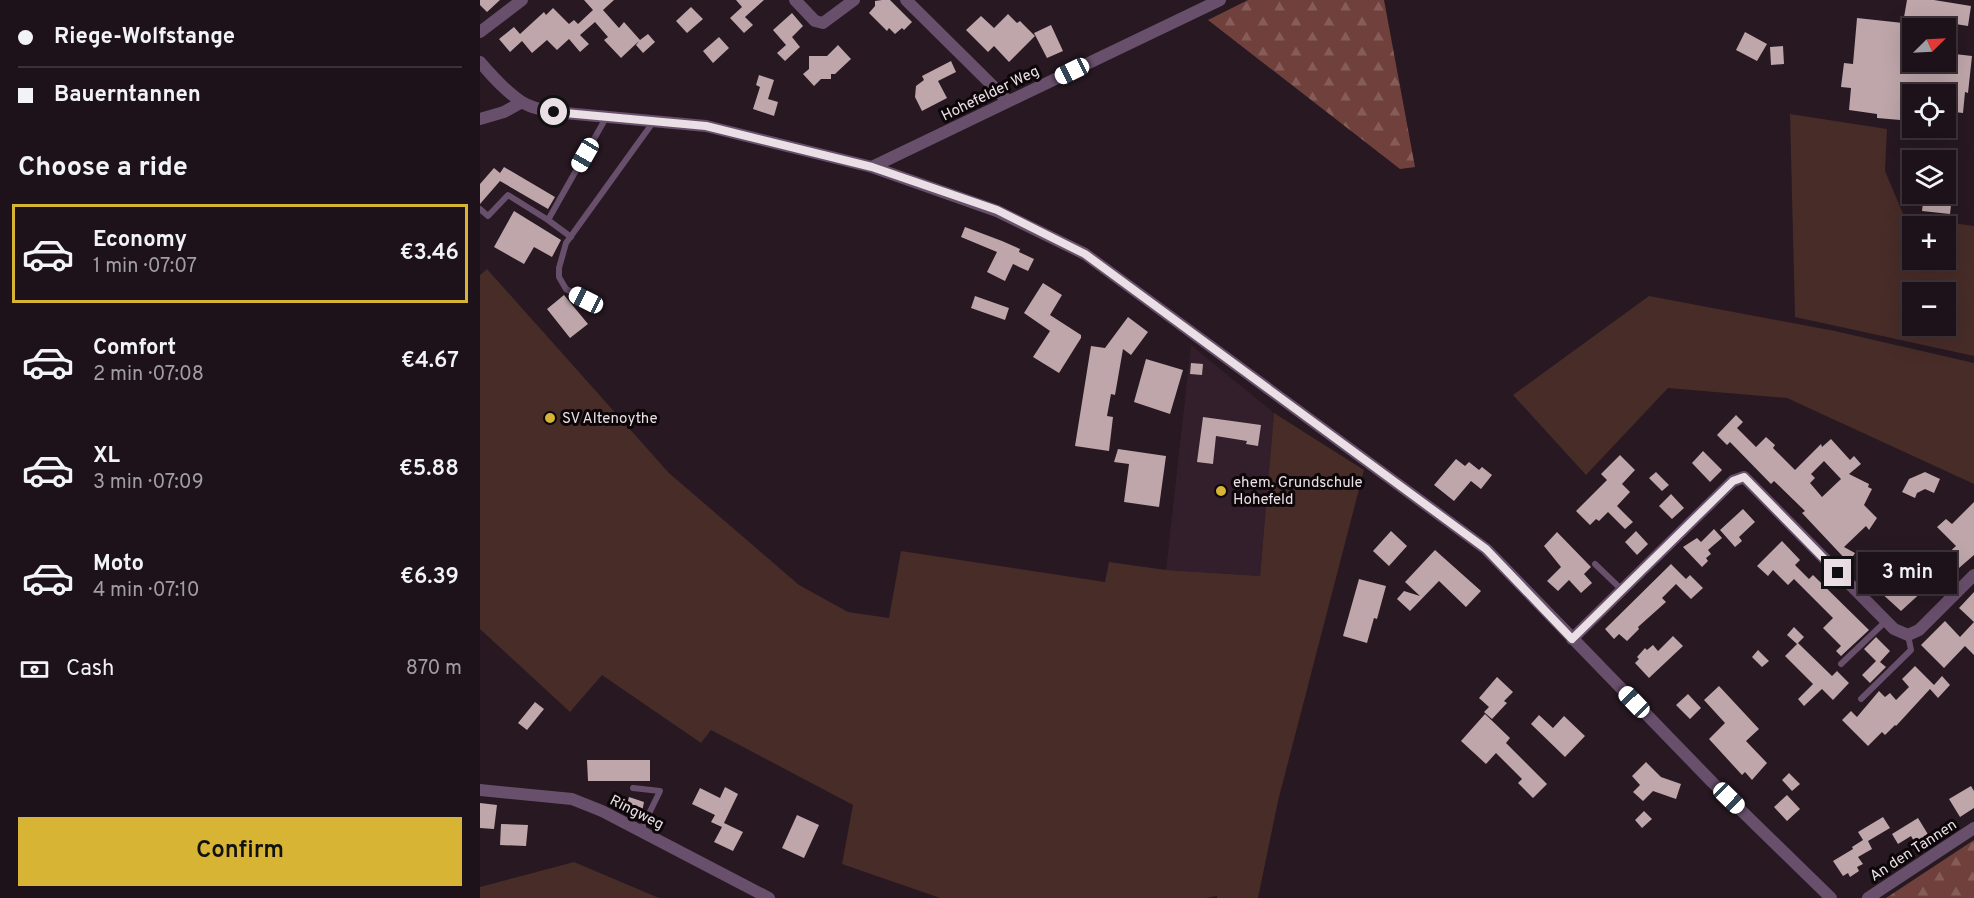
<!DOCTYPE html>
<html lang="en">
<head>
<meta charset="utf-8">
<style>
  body { margin:0; font-family:Overpass,sans-serif; background:#251b22; color:#f1f3f6; height:100vh; display:flex; flex-direction:column; font-size:22px; white-space:nowrap }
  * { box-sizing:border-box; margin:0 }
  p { font-size:20px; color:#a09ea2 }
  .icon { flex:none; width:33px; height:33px; fill:none; stroke:currentColor; stroke-width:2; stroke-linecap:round; stroke-linejoin:round }
  .map { position:relative; flex:1; overflow:hidden }
  .panel { display:flex; flex-direction:column; background:#1d1219; width:480px }
  .panel>* { flex:none }
  .top-card { display:grid; align-content:center; height:132px; padding:0 18px; background:#1d1219 }
  .needle { width:39px; rotate:66deg }
  .fabs { position:absolute; left:1422px; top:18px; display:grid; gap:12px }
  .fabs a { display:grid; place-items:center; width:54px; height:54px; border-radius:0px; background:#1d1219; box-shadow:0 6px 24px #0002,0 0 0 2px #3b3238; font-size:30px }
  .end { position:absolute; width:27px; height:27px; margin:-14px; border:8px solid #eadfe5; background:#111; box-shadow:0 0 0 3px #111 }
  .from { border-radius:50% }
  .bubble { position:absolute; height:42px; border-radius:0px; background:#1d1219; box-shadow:0 6px 24px #0002,0 0 0 2px #3b3238; font-size:20px; font-weight:600; line-height:42px; text-align:center }
  .car { position:absolute; width:18px; height:36px; margin:-18px -9px; border-radius:8px; box-shadow:0 0 4px 2px #0007; background:linear-gradient(#fff 24%,#345 0 40%,#fff 0 76%,#345 0 86%,#fff 0) }
  .top-card b { display:flex; align-items:center; gap:21px; height:57px; font-size:22px }
  .top-card b+b { border-top:2px solid #3b3238 }
  .top-card i { width:15px; height:15px; background:#f1f3f6 }
  ul { padding:0; list-style:none }
  li { display:flex; align-items:center; gap:18px; height:99px; margin:0 12px 9px; padding:0 6px; border:3px solid transparent; border-radius:0px }
  li div { flex:1 }
  li b { display:block; font-size:22px }
  li em { font-style:normal; font-weight:600 }
  li.current { border-color:#d7b434 }
  li>.icon { width:54px; height:54px; stroke-width:1.5 }
  h2 { padding:0 18px; font-size:27px; line-height:72px }
  .pay { display:flex; align-items:center; gap:15px; height:66px; padding:0 18px; font-size:22px }
  .pay p { margin-inline-start:auto }
  .action { display:flex; gap:12px; margin-top:auto; padding:12px 18px }
  .action a { flex:1; height:69px; border-radius:0px; background:#d7b434; color:#111; font-size:24px; font-weight:600; line-height:69px; text-align:center }
  main { display:flex; flex:1; min-height:0 }
  .map>svg:first-child { display:block }
</style>
</head>
<body>
<main>
<section class="panel">
<div class="top-card">
<b><i class="from"></i>Riege-Wolfstange</b>
<b><i></i>Bauerntannen</b>
</div>
<h2>Choose a ride</h2>
<ul>
<li class="current"><svg class="icon" aria-label="car" viewBox="0 0 24 24"><path d="M5 17H2v-5l4-1 3-4h7l3 4 3 1v5h-3M9 17h6M6 11h13"/><circle cx="7" cy="17" r="2"/><circle cx="17" cy="17" r="2"/></svg><div><b>Economy</b><p>1 min · 07:07</p></div><em>€3.46</em></li>
<li><svg class="icon" aria-label="car" viewBox="0 0 24 24"><path d="M5 17H2v-5l4-1 3-4h7l3 4 3 1v5h-3M9 17h6M6 11h13"/><circle cx="7" cy="17" r="2"/><circle cx="17" cy="17" r="2"/></svg><div><b>Comfort</b><p>2 min · 07:08</p></div><em>€4.67</em></li>
<li><svg class="icon" aria-label="car" viewBox="0 0 24 24"><path d="M5 17H2v-5l4-1 3-4h7l3 4 3 1v5h-3M9 17h6M6 11h13"/><circle cx="7" cy="17" r="2"/><circle cx="17" cy="17" r="2"/></svg><div><b>XL</b><p>3 min · 07:09</p></div><em>€5.88</em></li>
<li><svg class="icon" aria-label="car" viewBox="0 0 24 24"><path d="M5 17H2v-5l4-1 3-4h7l3 4 3 1v5h-3M9 17h6M6 11h13"/><circle cx="7" cy="17" r="2"/><circle cx="17" cy="17" r="2"/></svg><div><b>Moto</b><p>4 min · 07:10</p></div><em>€6.39</em></li>
</ul>
<div class="pay"><svg class="icon" aria-label="cash" viewBox="0 0 24 24"><path d="M3 7h18v10H3z"/><circle cx="12" cy="12" r="2"/></svg>Cash<p>870 m</p></div>
<div class="action"><a>Confirm</a></div>
</section>
<div class="map">
<svg width="1494" height="898" viewBox="0 0 1494 898">
  <defs>
    <pattern id="forest-firs" width="22" height="20" patternUnits="userSpaceOnUse" patternTransform="scale(1.5)"><rect width="22" height="20" fill="#70413c"/><path d="M5 1l3.5 6h-7zM16 11l3.5 6h-7z" fill="#855c58"/></pattern>
  </defs>
  <rect width="100%" height="100%" fill="#271821"/>
  <path fill="#331e2b" d="M711 345 794 413 780 576 686 570Z"/>
  <path fill="#472c28" fill-rule="evenodd" d="M1310 114 1407 129 1405 171 1424 216 1494 226V356L1315 317ZM1432 226H1466V260H1432ZM1432 292H1466V326H1432Z
    M7 269 189 473 319 585 368 612 409 618 421 551 625 582 629 562 686 570 780 576 794 413 884 470 798 801 778 898H737V896L726 898H460L362 864 373 805 231 730 221 743 122 675 90 712 0 629V275Z
    M1169 296 1355 331 1494 363V484L1307 398 1188 388 1106 475 1033 395Z
    M94 862 179 898H0V887Z"/>
  <path fill="url(#forest-firs)" d="M768 0H904L935 167 920 169 728 20Z
    M1494 840V898H1406Z"/>
  <path fill="#bea6aa" fill-rule="evenodd" d="M0 0H20L7 12 0 5Z
    M104 0H134L123 10 139 28 144 22 160 40 168 34 175 42 163 53 156 45 159 41 141 58 124 40 128 37 115 22 100 35 109 44 100 52 89 39 77 50 67 40 52 53 42 41 30 52 19 39 34 27 40 34 64 12 66 15 73 8 89 24 94 20 98 24 113 10Z
    M256 0H284L265 17 273 25 264 33 250 18 262 7Z
    M402 0H410L432 22 424 30 422 28 415 34 409 28 407 31 389 13 395 6V1Z
    M1427 0H1454L1491 6 1488 26 1437 18 1436 28H1432V62H1466V53L1492 56 1488 93 1485 92 1483 113 1466 111V94H1432V121L1397 118V114L1369 110 1371 88 1361 87 1364 63 1373 64 1377 18 1423 23Z
    M211 7 223 19 207 33 196 21Z
    M312 13 323 26 312 37 320 47 305 61 297 53 306 45 293 30Z
    M528 14 537 23 540 21 555 36 529 62 514 46 508 52 486 30 501 16 514 28Z
    M571 25 583 51 567 58 554 33Z
    M1265 32 1287 44 1277 61 1256 50Z
    M239 37 249 48 233 63 223 51Z
    M358 45 371 59 355 74H351V79H341L334 86 323 74 329 69V56H347Z
    M1303 46 1304 64 1291 65 1290 47Z
    M471 61 476 72 458 81 467 98 442 111 435 97 436 86 444 80 442 76Z
    M279 75 294 80 288 99 298 102 294 116 273 109 280 87 276 85Z
    M1466 159 1476 160 1470 214 1442 211 1444 194H1466Z
    M24 167 75 197 68 209 20 181 0 204V184L14 168 20 173Z
    M34 211 81 240 72 257 54 247 44 264 14 247Z
    M485 227 522 241 540 249 539 252 554 259 548 271 533 264 525 281 507 272 517 252 481 237Z
    M563 283 582 295 570 315 601 335V338L579 373 553 357 570 331 544 313Z
    M84 295 108 324 90 338 67 309Z
    M495 296 529 308 525 320 491 308Z
    M648 317 668 332 651 355 643 349 635 395 631 394 627 416 633 417 629 451 595 446 611 346 625 348Z
    M666 359 703 370 690 414 654 402Z
    M711 363 723 364 722 375 710 374Z
    M1256 415 1263 422 1257 428 1276 447 1286 437 1295 445 1293 448 1315 470 1341 444 1342 447 1351 439 1370 460 1374 456 1381 464 1369 474 1389 484 1388 487 1392 489 1384 505 1397 518 1389 530 1386 526 1364 547 1375 553 1369 563 1322 513 1325 511 1294 481 1291 484 1250 442 1247 445 1237 435ZM1344 461 1361 479 1342 497 1330 483 1335 478 1331 474Z
    M723 417 781 425 778 446 766 444 767 441 736 436 733 464 717 462Z
    M638 449 686 456 679 507 644 502 649 464 634 462Z
    M1223 451 1242 470 1230 482 1212 463Z
    M1140 455 1155 470 1142 484 1150 492 1137 506 1153 522 1145 529 1128 512 1119 521 1116 519 1110 525 1096 511 1127 480 1121 474Z
    M976 459 985 466 989 462 999 470 1002 467 1012 475 1001 489 991 481 974 501 954 485Z
    M1176 472 1189 485 1182 491 1169 478Z
    M1445 472 1460 479 1454 493 1445 489 1437 493 1435 498 1422 492 1429 479Z
    M1191 494 1204 508 1192 519 1179 506Z
    M1494 502V555L1464 581 1465 582 1452 596 1445 589 1421 611 1399 591 1402 588 1392 577 1422 551 1431 560 1440 551 1454 566 1476 546 1457 527 1466 519 1472 524Z
    M1263 509 1275 522 1259 537 1262 541 1255 547 1240 530Z
    M1234 529 1242 538 1228 550 1231 554 1226 558 1228 561 1222 567 1203 547 1217 538 1221 542Z
    M911 531 927 546 909 566 893 551Z
    M1156 531 1168 544 1157 555 1145 542Z
    M1077 532 1111 567 1104 574 1112 583 1101 593 1089 580 1078 591 1067 581 1081 567 1064 546Z
    M1302 541 1320 560 1315 565 1329 579 1333 575 1389 630 1361 656 1356 651 1361 646 1343 628 1353 618 1314 579 1308 585 1293 570 1288 576 1277 566Z
    M955 550 1001 591 986 607 959 581 930 611 917 599 924 591 940 596 925 582Z
    M1191 564 1206 579 1210 575 1223 588 1211 599 1196 584 1182 598 1186 602 1158 627 1159 629 1147 641 1139 634 1134 639 1125 629Z
    M879 579 906 586 897 619 894 618 887 643 863 636Z
    M1494 592V655L1485 646 1464 668 1441 645 1465 621 1480 637 1494 622 1479 608Z
    M1314 627 1324 637 1317 644 1307 635Z
    M1193 636 1203 646 1169 678 1155 663 1159 659 1157 657 1165 648 1167 650 1173 645 1178 651Z
    M1396 637 1410 651 1400 662 1406 667 1390 683 1382 675 1396 661 1384 649Z
    M1318 643 1352 676 1357 671 1369 683 1353 700 1342 689 1324 706 1318 699 1333 684 1305 656Z
    M1278 650 1289 661 1282 667 1272 657Z
    M1435 666 1454 685 1462 676 1470 685 1458 698 1450 689 1416 726 1415 725 1405 735 1402 732 1388 746 1362 720 1371 711 1377 717 1399 691 1405 697 1410 693 1416 700 1429 687 1422 679Z
    M1017 677 1033 692 1024 701 1027 703 1012 719 1004 712 1009 707 999 698Z
    M1239 686 1279 729 1266 741 1287 763 1272 780 1265 772 1262 775 1229 739 1245 723 1224 700Z
    M1208 694 1221 708 1210 719 1196 705Z
    M55 702 64 709 47 730 38 723Z
    M1005 714 1030 738 1026 743 1067 784 1053 798 1038 783 1042 779 1016 753 1006 764 981 741Z
    M1059 715 1073 728 1084 716 1105 736 1085 757 1051 724Z
    M107 760H170V781H108Z
    M1166 762 1181 777 1201 784 1196 799 1173 791 1163 801 1153 792 1160 785 1152 776Z
    M1309 773 1320 784 1312 791 1302 780Z
    M1491 786 1494 791V808L1480 817 1469 799Z
    M245 787 258 794 244 823 263 832 253 851 234 842 242 827 231 822 235 815 212 804 220 788 240 798Z
    M1307 795 1320 809 1307 821 1294 807Z
    M149 797 164 802 162 812 146 808Z
    M0 803 17 805 14 829 0 828Z
    M1164 811 1172 819 1162 828 1155 820Z
    M317 815 339 825 324 858 302 848Z
    M1403 817 1410 828 1388 841 1392 849 1378 857 1383 864 1377 867 1379 871 1370 877 1368 873 1363 876 1353 861 1373 849 1372 847 1383 840 1378 832Z
    M1438 818 1449 836 1436 845 1431 836 1418 844 1412 834Z
    M21 824 48 825 46 846 20 845Z"/>
  <g fill="none" stroke-linecap="round" stroke-linejoin="round">
    <path stroke="#684f6c" stroke-width="6" d="M0 209 8 216 28 195 68 220 127 116
      M68 220 91 237
      M106 300 86 289 79 277V268L86 243 174 121
      M1115 564 1142 590
      M1361 664 1406 621
      M1381 699 1431 650 1428 635
      M153 788 180 791 161 830"/>
    <path stroke="#684f6c" stroke-width="12" d="M315 0 335 21 343 23 374 0
      M426 0 528 101
      M0 32 42 0
      M0 62C12 76 26 92 42 102 51 108 63 110 74 112L226 126 392 167 517 211 605 254 1006 549 1232 782 1351 898
      M0 119 24 112 42 102
      M392 167 740 0
      M1092 639 1253 481 1264 477 1414 629 1428 635 1439 630 1494 575
      M0 790 92 799 122 811 289 898
      M1388 898 1494 828"/>
  </g>
  <g fill="none" stroke-linecap="round" stroke-linejoin="round">
    <path stroke="#eadfe5" stroke-width="8" d="M74 112 226 126 392 167 517 210 605 254 1006 549 1092 639 1253 481 1264 477 1358 573"/>
  </g>
  <g fill="#d7b434" stroke="#0c0609" stroke-width="2">
    <circle cx="70" cy="418" r="6"/>
    <circle cx="741" cy="491" r="6"/>
  </g>
  <g text-anchor="middle" stroke-width="6" stroke-linejoin="round" paint-order="stroke">
    <g font-size="15" fill="#eadfe5" stroke="#0c0609">
      <text transform="translate(510 93) rotate(-26)" y="5">Hohefelder Weg</text>
      <text transform="translate(157 812) rotate(27)" y="5">Ringweg</text>
      <text transform="translate(1433 850) rotate(-33)" y="5">An den Tannen</text>
    </g>
    <g font-size="15" fill="#eadfe5" stroke="#0c0609" text-anchor="start">
      <text x="82" y="423">SV Altenoythe</text>
      <text x="753" y="487">ehem. Grundschule<tspan x="753" dy="17">Hohefeld</tspan></text>
    </g>
  </g>
</svg>
<div class="fabs">
<a><svg class="needle" viewBox="-14 -14 28 28"><path d="M0-13l5 13h-10z" fill="#e53935"/><path d="M0 13l5-13h-10z" fill="#a09ea2"/></svg></a>
<a><svg class="icon" aria-label="locate" viewBox="0 0 24 24"><circle cx="12" cy="12" r="6"/><path d="M12 2v4M12 18v4M2 12h4M18 12h4"/></svg></a>
<a><svg class="icon" aria-label="layers" viewBox="0 0 24 24"><path d="M12 4l9 5-9 5-9-5zM3 14l9 5 9-5"/></svg></a>
<a>+</a>
<a>−</a>
</div>
<i class="end from" style="left:74px;top:112px"></i>
<i class="end" style="left:1358px;top:573px"></i>
<div class="bubble" style="left:1378px;top:552px;width:99px">3 min</div>
<i class="car" style="left:592px;top:71px;rotate:244deg"></i>
<i class="car" style="left:105px;top:155px;rotate:210deg"></i>
<i class="car" style="left:106px;top:300px;rotate:297deg"></i>
<i class="car" style="left:1154px;top:702px;rotate:316deg"></i>
<i class="car" style="left:1249px;top:798px;rotate:134deg"></i>
</div>
</main>
</body>
</html>
